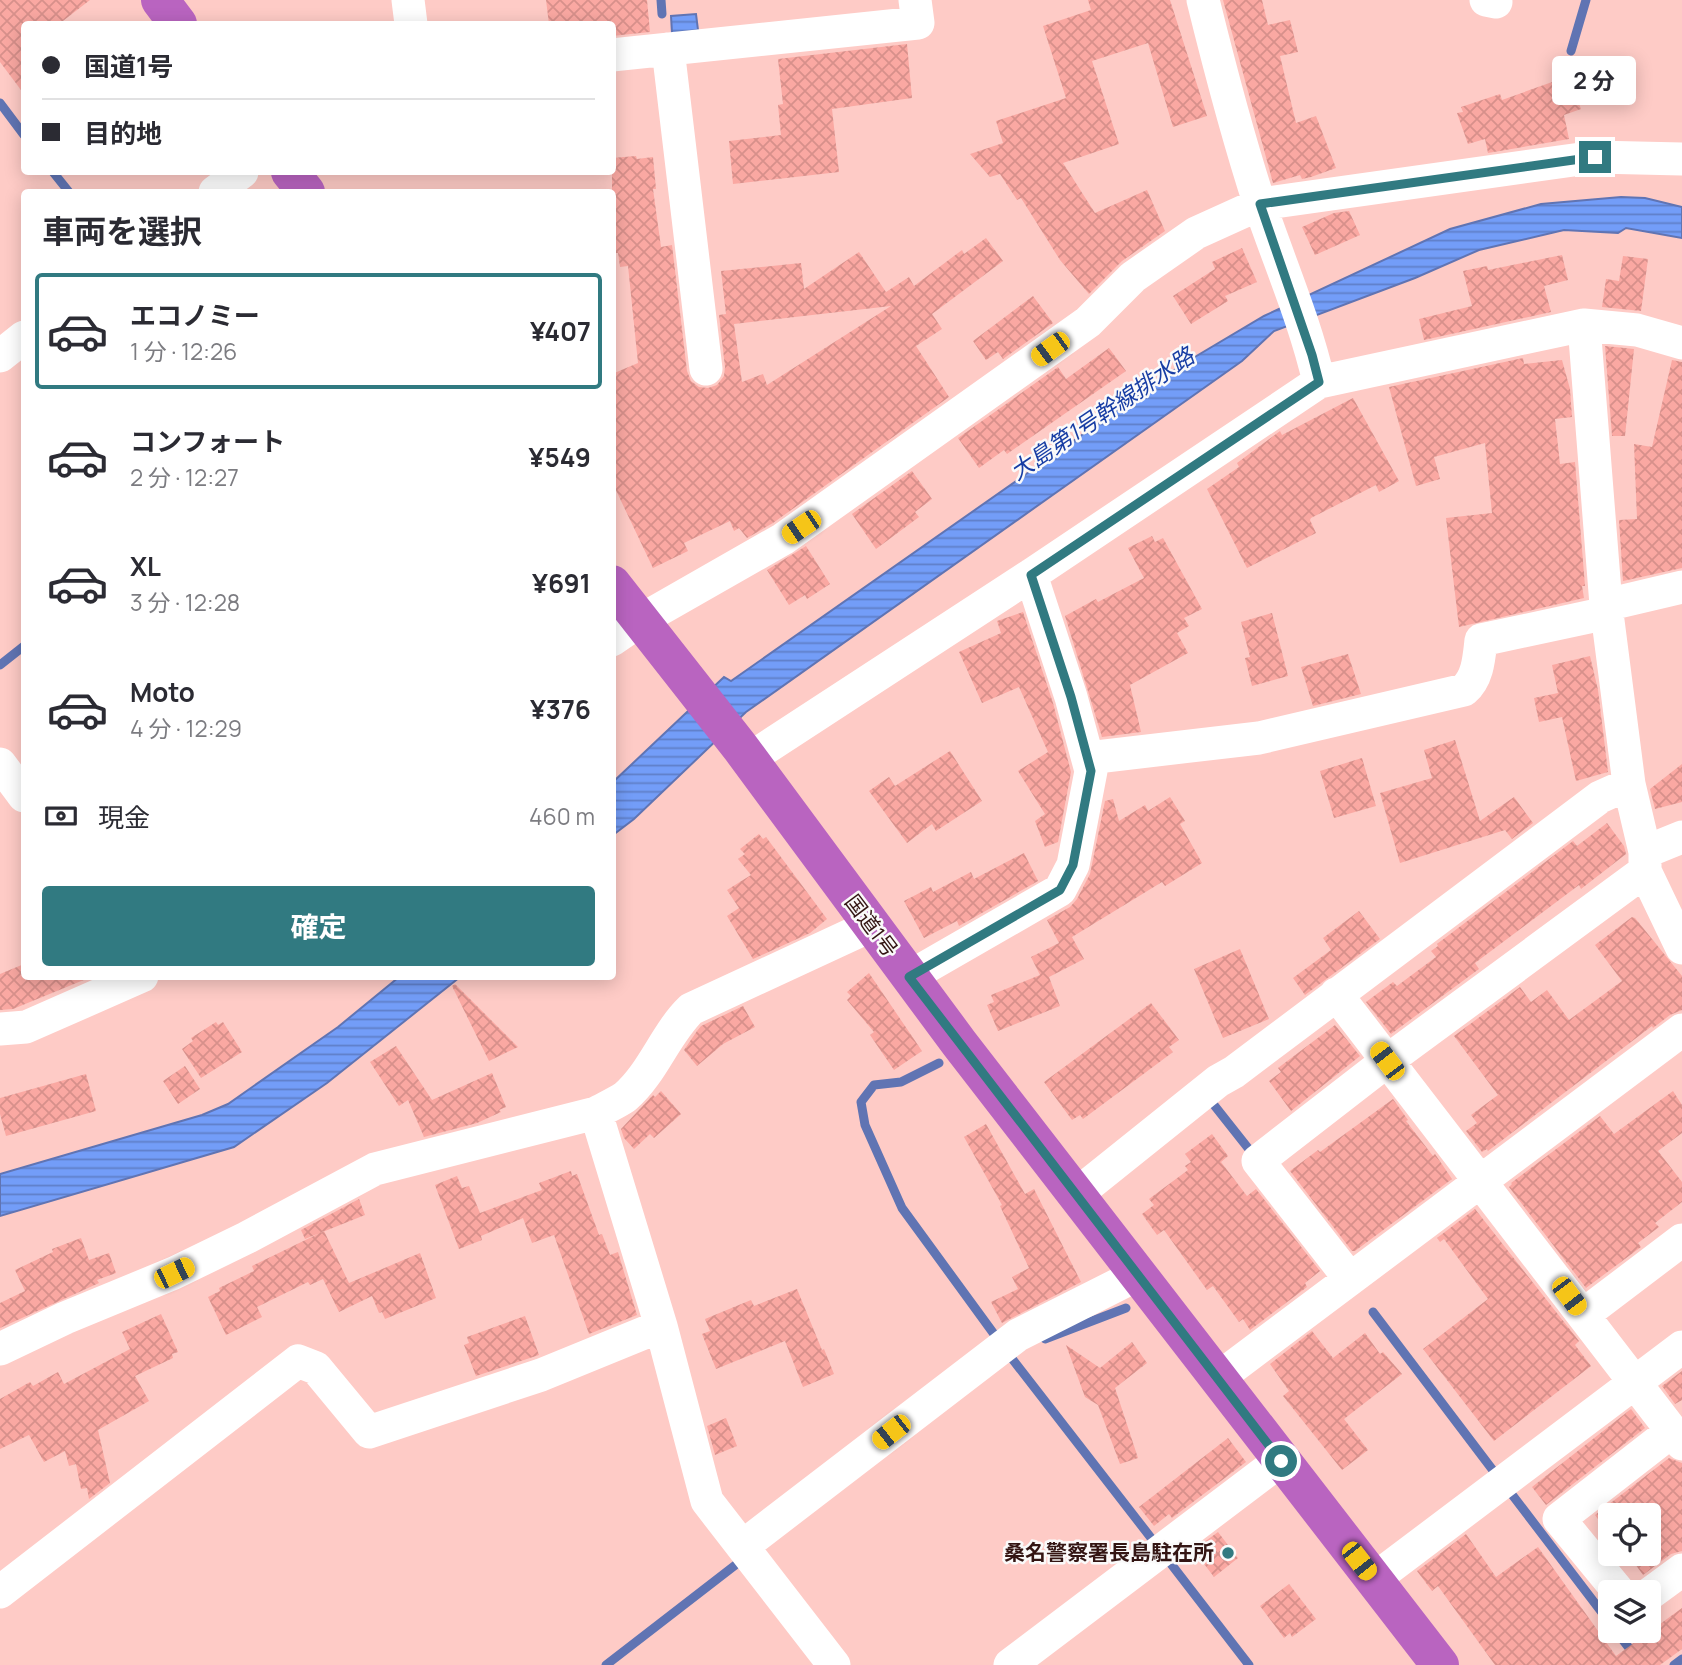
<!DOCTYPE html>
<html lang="ja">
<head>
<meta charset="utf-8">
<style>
  body { margin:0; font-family:Manrope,"Noto Sans JP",sans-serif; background:#f7f7f7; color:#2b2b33; height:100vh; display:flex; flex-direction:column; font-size:26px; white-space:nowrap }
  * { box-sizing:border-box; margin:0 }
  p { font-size:23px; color:#7c7c81 }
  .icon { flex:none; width:38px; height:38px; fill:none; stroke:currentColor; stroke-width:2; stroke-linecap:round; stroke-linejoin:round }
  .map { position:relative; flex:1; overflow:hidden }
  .panel { position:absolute; left:21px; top:189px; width:595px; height:791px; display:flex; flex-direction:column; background:#fff; border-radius:7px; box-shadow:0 4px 18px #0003 }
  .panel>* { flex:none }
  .hud { position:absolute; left:21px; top:21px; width:595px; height:154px; border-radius:7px; box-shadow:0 4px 18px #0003; display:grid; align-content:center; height:154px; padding:0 21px; background:#fff }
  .controls { position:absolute; left:1598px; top:1503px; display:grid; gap:14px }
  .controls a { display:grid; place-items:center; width:63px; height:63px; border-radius:7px; background:#fff; box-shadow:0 4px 18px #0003; font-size:35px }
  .end { position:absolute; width:32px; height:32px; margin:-16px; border:9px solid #317a81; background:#fff; box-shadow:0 0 0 4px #fff }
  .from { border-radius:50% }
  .bubble { position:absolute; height:49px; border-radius:7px; background:#fff; box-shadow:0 4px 18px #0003; font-size:23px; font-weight:700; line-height:49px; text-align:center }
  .car { position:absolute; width:21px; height:42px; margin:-21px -10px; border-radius:9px; box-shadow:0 0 5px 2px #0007; background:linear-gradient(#f5c518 24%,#345 0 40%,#f5c518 0 76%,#345 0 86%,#f5c518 0) }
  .hud b { display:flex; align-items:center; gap:24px; height:66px; font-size:26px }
  .hud b+b { border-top:2px solid #e1e1e2 }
  .hud i { width:18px; height:18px; background:#2b2b33 }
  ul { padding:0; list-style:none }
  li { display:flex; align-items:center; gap:21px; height:116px; margin:0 14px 10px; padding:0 7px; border:4px solid transparent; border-radius:7px }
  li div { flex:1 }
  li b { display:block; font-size:26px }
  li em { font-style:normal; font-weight:700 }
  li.active { border-color:#317a81 }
  li>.icon { width:63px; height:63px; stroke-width:1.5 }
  h2 { padding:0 21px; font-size:32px; line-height:84px }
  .pay { display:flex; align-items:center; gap:18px; height:77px; padding:0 21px; font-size:26px }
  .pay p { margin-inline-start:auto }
  .action { display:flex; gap:14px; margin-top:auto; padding:14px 21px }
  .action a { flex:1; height:80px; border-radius:7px; background:#317a81; color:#fff; font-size:28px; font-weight:700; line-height:80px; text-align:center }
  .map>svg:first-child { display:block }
</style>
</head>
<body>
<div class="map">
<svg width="1682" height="1665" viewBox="0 0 1682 1665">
  <defs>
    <pattern id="water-rules" width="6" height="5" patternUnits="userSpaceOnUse" patternTransform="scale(1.75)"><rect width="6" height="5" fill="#739df8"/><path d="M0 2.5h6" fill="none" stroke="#5f7fc8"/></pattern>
    <pattern id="building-cross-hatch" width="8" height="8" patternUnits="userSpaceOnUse" patternTransform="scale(1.75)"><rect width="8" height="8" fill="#faa8a2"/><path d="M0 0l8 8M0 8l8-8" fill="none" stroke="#d7908b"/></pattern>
  </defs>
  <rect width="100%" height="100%" fill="#fecbc6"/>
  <path fill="url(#water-rules)" stroke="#6074b3" stroke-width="2" d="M696 14 698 30 672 33 671 16Z
    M1621 197 1645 198 1682 207V238L1626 228 1618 233 1564 230 1479 250 1415 278 1274 331 1242 361 746 712 634 819 613 835V782L724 677 731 681 1183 364 1264 316 1450 229 1541 204Z
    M399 977H460L327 1083 234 1147 0 1216V1174L202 1115 228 1104 338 1027Z"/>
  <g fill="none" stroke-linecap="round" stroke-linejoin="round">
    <path stroke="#6074b3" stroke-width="9" d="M661 0 662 14
      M1571 51 1586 0
      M0 103 24 135
      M53 172 69 192
      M0 665 24 646
      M939 1063 901 1082 874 1085 861 1102 865 1125 902 1208 994 1334
      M1214 1105 1248 1148
      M1373 1312 1495 1473
      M1045 1339 1126 1308
      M1010 1356 1155 1543
      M1507 1488 1610 1623
      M1168 1560 1249 1665
      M1616 1631 1642 1665
      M606 1665 738 1563
      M1674 1665 1682 1659"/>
  </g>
  <path fill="url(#building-cross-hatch)" fill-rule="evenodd" d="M0 0H90L59 24H24V94L0 62Z
    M546 0H647L650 32 612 36V24H549Z
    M1088 0H1170L1207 116 1173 127 1148 43 1092 61 1119 144 1063 163 1095 213 1147 190 1165 231 1122 261 1089 294 1060 260 1021 198 1017 200 1000 174 990 177 970 154 1003 143 996 121 1066 98 1043 26 1091 10Z
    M1223 0H1262L1268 25 1290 20 1298 52 1280 56 1296 123 1316 116 1336 168 1311 177 1302 179 1300 175 1273 183Z
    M907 44 912 98 832 109 839 172 733 184 729 141 781 135 778 105 783 104 778 59Z
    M1569 76 1581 109 1564 115 1569 139 1488 153 1485 139 1468 144 1457 113 1463 112 1461 107 1500 94 1502 100Z
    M636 156 637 159 653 157 656 189H653L661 247 672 245 687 371 691 381 699 387 708 388 717 385 724 376 725 367 719 315 726 314 721 271 801 263 804 289 859 252 886 292 909 277 914 286 962 250 964 254 986 238 1003 261 932 314 942 329 916 346 949 397 773 523 747 538 739 528 734 531 730 521 684 543 688 551 653 568 612 482V374L638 363 628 266 620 267 618 253H612V158ZM891 306 767 385 763 374 742 382 734 324Z
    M1349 211 1360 235 1315 255 1302 227 1334 213Z
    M1242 248 1257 282 1225 296 1228 301 1191 324 1173 296 1215 269 1212 262Z
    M1562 255 1568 280 1544 286 1551 312 1424 340 1419 319 1472 306 1463 271 1487 266 1488 270Z
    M1623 256 1648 259 1641 311 1602 307 1606 279 1619 281Z
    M1033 296 1053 323 1003 359 998 352 986 360 973 341Z
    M1605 346 1634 349 1625 436H1612Z
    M1109 348 1126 371 1007 454 1004 450 979 468 958 438 1058 367 1066 379Z
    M1523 358 1524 364 1562 360 1570 389 1572 417 1555 419 1560 464 1575 462 1585 586H1582L1584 598 1459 627 1446 518 1492 513 1485 443 1434 457 1440 479 1416 486 1389 387Z
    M1672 360 1682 362V568L1623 581 1619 520 1637 519 1634 444 1652 447Z
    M1353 398 1399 481 1379 492 1376 485 1311 518 1310 520 1316 533 1247 568 1207 489 1239 467 1237 463 1280 431 1282 435Z
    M912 471 932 499 915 512 919 517 876 549 852 514Z
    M1152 536 1155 542 1163 538 1202 609 1184 618 1189 626 1177 633 1188 653 1130 685 1141 732 1102 737 1065 616 1096 599 1098 602 1144 578 1128 548Z
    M806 546 830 584 807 599 805 595 789 605 767 570Z
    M1023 612 1053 703 1071 772 1058 842 1045 847 1035 821 1045 814 1018 771 1048 752 1019 687 982 703 959 652 1001 633 997 621Z
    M1272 613 1288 676 1252 686 1245 658 1250 657 1241 622Z
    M1348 654 1361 694 1313 706 1301 667Z
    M1590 656 1598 690 1608 772 1576 781 1562 717 1539 722 1534 698 1558 693 1552 665Z
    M1455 740 1480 821 1514 797 1533 823 1512 839 1505 830 1400 863 1380 793 1432 778 1424 750Z
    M950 751 982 801 936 831 932 824 907 843 869 791 889 777 895 786Z
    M1362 758 1376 806 1334 818 1320 771Z
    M1682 764V802L1655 809 1650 789Z
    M1170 797 1185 821 1180 824 1202 863 1165 886 1162 882 1072 937 1084 959 1049 977 1060 1006 998 1031 987 1005 994 1002 991 995 1040 975 1031 957 1059 943 1047 920 1070 907 1077 899 1090 874 1105 801 1113 799 1119 821 1145 805 1148 811Z
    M1607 823 1624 846 1626 854 1581 889 1579 885 1475 963 1479 969 1391 1034 1366 1002 1393 982 1397 986 1436 957 1431 951 1438 946 1437 944 1573 841 1577 846Z
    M759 834 763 839 766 837 827 919 810 933 753 959 727 916 739 908 727 890 751 875 738 859 745 854 740 849Z
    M1024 853 1038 881 959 926 957 921 924 938 904 901 931 887 933 892 971 872 974 879Z
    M1359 911 1380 939 1305 995 1293 978 1331 950 1323 938Z
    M1632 917 1635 918 1682 976V1010L1670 1015 1653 1028 1652 1026 1488 1151 1487 1149 1482 1152 1466 1131 1477 1123 1471 1115 1498 1095 1454 1036 1520 987 1531 1002 1547 990 1569 1020 1622 981 1595 945Z
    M1240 949 1269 1019 1223 1038 1194 969Z
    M24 964V976L91 977 13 1009 0 1010V974Z
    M869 973 922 1051 894 1070 870 1035 874 1032 847 1000 851 996 847 992Z
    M455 984 518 1047 489 1061 452 986Z
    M1151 1003 1179 1040 1169 1047 1173 1052 1083 1119 1080 1115 1072 1120 1044 1082Z
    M743 1006 755 1027 723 1044 697 1066 684 1050 697 1031 701 1026Z
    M216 1022 218 1025 223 1022 242 1052 201 1078 182 1049 193 1041 191 1038Z
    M1335 1025 1360 1056 1291 1111 1269 1081 1281 1072 1278 1068Z
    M396 1046 432 1100 492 1073 506 1107 499 1110 501 1112 477 1123 424 1137 408 1100 399 1106 370 1062Z
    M185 1066 200 1089 178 1104 163 1081Z
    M86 1074 96 1111 6 1136 0 1114V1098Z
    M661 1091 681 1114 654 1138 650 1134 634 1149 624 1138 621 1129 653 1095 655 1097Z
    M1673 1091 1682 1105V1133L1658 1151 1682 1182V1202L1655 1223 1659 1227 1638 1243 1641 1247 1586 1288 1509 1187 1512 1184 1511 1183 1600 1116 1614 1134Z
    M1393 1099 1408 1120 1406 1121 1433 1156 1435 1154 1452 1179 1355 1251H1352L1290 1171 1318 1150 1320 1152Z
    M986 1124 1025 1194 1034 1189 1081 1282 1002 1323 991 1302 1018 1289 1012 1277 1029 1268 1000 1206 1002 1205 964 1137Z
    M1212 1134 1228 1156 1221 1162 1247 1196 1256 1189 1320 1271 1305 1283 1307 1287 1250 1330 1243 1319 1239 1322 1213 1286 1207 1290 1164 1230 1157 1235 1142 1214 1154 1205 1149 1199 1188 1170 1185 1166 1191 1162 1185 1154Z
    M571 1171 572 1176 577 1174 599 1235 602 1234 610 1255 618 1252 637 1315 589 1334 554 1235 532 1243 523 1218 481 1236 482 1240 459 1249 435 1185 457 1176 462 1188 469 1186 480 1213 542 1190 539 1183Z
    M359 1199 365 1215 305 1239 301 1230Z
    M1475 1209 1579 1341 1575 1345 1591 1366 1494 1441 1423 1349 1488 1299 1444 1239 1440 1242 1437 1238Z
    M324 1231 349 1283 420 1253 436 1298 385 1319 382 1312 379 1313 372 1296 339 1312 323 1279 310 1285 308 1282 257 1307 262 1317 226 1335 208 1297 220 1291 219 1288 254 1271 252 1266Z
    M81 1238 89 1260 109 1253 116 1273 97 1280 99 1283 0 1328V1303L25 1291 15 1270 53 1252 52 1249Z
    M797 1289 822 1350 824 1349 834 1374 803 1387 785 1341 716 1369 702 1334 710 1331 705 1319 751 1300 754 1306Z
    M161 1314 178 1352 172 1354 173 1358 135 1376 149 1401 98 1430 110 1483 89 1499 87 1488 81 1489 76 1464 69 1466 65 1451 44 1462 29 1435 0 1449V1399L30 1382 33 1386 58 1372 64 1384 130 1349 122 1332Z
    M525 1316 539 1355 476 1376 464 1345 469 1343 467 1337Z
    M1312 1331 1333 1358 1365 1333 1380 1354 1383 1352 1402 1374 1344 1419 1368 1450 1342 1470 1283 1396 1289 1391 1270 1364Z
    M1132 1342 1147 1363 1115 1388 1138 1458 1120 1464 1098 1405 1085 1397 1066 1345 1100 1368Z
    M1682 1371V1400L1675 1404 1662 1386Z
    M1631 1409 1645 1428 1546 1505 1532 1487Z
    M726 1418 737 1446 715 1455 707 1426Z
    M1228 1438 1246 1462 1172 1518 1169 1514 1154 1526 1139 1507Z
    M1669 1458 1682 1463V1551L1671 1554 1643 1575 1628 1554H1648V1516H1610V1536L1595 1515Z
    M1218 1532 1238 1558 1214 1577 1195 1552 1198 1551 1196 1548Z
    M1466 1534 1496 1577 1538 1547 1616 1656 1682 1608V1649L1660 1665H1495L1438 1586 1432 1591 1417 1571Z
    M1289 1584 1316 1619 1292 1637 1290 1633 1284 1638 1260 1606Z"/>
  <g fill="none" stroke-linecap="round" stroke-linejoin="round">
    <path stroke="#fff" stroke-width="33" d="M408 0 411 24
      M1203 0C1220 69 1238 138 1260 205 1280 264 1305 321 1319 382
      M1486 0 1496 2
      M668 49 706 369
      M612 55 918 23 915 0
      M215 192 242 172
      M1584 325 1606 605 1629 784 1645 852V871L1682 948
      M0 356 24 337
      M1606 605 1682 587
      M612 640 641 620 783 539 1088 322 1133 277 1196 233 1260 204 1595 157 1682 159
      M1088 758 1259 738 1464 690C1478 678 1479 658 1481 640L1607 613
      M749 759 1031 575 1319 382 1584 325 1637 330 1682 343
      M0 764 24 796
      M1645 852 1682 837
      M909 977 1060 890 1073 865 1091 771 1071 697 1031 575
      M1336 994 1682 1444
      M0 1029 26 1027 142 976
      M596 1113 661 1326 707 1501 834 1665
      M1077 1194 1218 1081 1234 1072 1600 797 1629 784
      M1350 1279 1258 1161 1387 1061 1645 871
      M1583 1315 1682 1240
      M0 1349 65 1318 174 1273 246 1238 375 1169 596 1113C605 1108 616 1103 625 1097 653 1073 665 1034 691 1009L870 926
      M1217 1379 1682 1030
      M743 1546 1018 1335 1137 1275
      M1373 1580 1682 1347
      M0 1592 298 1361 316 1368 369 1432 541 1375 661 1326
      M1619 1592 1559 1519 1672 1431
      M1648 1595 1682 1570
      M1010 1665 1281 1460"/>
    <path stroke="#b964c0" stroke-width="38" d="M160 0 178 24
      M290 172 306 192
      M612 584 740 747 959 1043 1440 1665"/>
  </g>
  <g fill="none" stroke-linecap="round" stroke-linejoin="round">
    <path stroke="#317a81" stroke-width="9" d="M1281 1461 909 977 1060 890 1073 865 1091 771 1071 697 1031 575 1319 382 1312 355 1260 204 1595 157"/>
  </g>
  <circle fill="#317a81" stroke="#fafafa" stroke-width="2.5" cx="1228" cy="1553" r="7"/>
  <g text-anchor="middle" stroke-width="5" stroke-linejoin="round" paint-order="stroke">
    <g font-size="21" fill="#331513" stroke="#fafafa">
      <text transform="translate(871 926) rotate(53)" y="7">国道1号</text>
    </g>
    <g font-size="21" font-weight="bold" fill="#331513" stroke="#fafafa" text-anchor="end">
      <text x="1214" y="1560">桑名警察署長島駐在所</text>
    </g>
    <g font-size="23" font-style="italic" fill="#173da4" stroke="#fafafa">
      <text transform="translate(1102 414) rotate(-34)" y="8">大島第1号幹線排水路</text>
    </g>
  </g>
</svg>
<div class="controls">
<a><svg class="icon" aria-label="locate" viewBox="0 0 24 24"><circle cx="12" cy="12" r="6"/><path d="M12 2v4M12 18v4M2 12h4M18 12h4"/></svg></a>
<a><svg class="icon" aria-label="layers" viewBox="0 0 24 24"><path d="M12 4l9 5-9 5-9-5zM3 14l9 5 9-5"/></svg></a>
</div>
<i class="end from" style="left:1281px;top:1461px"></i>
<i class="end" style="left:1595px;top:157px"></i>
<div class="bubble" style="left:1552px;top:56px;width:84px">2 分</div>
<i class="car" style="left:1050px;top:349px;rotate:234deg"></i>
<i class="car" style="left:801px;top:527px;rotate:236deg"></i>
<i class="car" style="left:1387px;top:1061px;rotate:323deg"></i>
<i class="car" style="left:174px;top:1273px;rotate:64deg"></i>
<i class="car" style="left:1569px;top:1296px;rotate:143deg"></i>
<i class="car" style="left:891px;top:1432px;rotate:232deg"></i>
<i class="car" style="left:1359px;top:1561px;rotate:142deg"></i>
<div class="hud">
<b><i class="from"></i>国道1号</b>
<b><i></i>目的地</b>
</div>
<section class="panel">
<h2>車両を選択</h2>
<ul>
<li class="active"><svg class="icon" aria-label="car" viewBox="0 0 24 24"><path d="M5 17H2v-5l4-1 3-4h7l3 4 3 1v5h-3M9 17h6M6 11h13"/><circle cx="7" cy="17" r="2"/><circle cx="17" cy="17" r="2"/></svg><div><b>エコノミー</b><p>1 分 · 12:26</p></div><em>¥407</em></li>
<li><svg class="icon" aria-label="car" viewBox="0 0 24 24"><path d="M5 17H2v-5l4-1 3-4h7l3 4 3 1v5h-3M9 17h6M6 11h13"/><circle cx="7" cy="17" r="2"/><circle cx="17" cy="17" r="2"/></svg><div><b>コンフォート</b><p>2 分 · 12:27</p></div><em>¥549</em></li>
<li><svg class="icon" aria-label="car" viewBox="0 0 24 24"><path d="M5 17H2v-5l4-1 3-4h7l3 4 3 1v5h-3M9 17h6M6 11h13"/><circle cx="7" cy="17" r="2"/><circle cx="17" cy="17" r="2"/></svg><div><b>XL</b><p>3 分 · 12:28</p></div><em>¥691</em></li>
<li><svg class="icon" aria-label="car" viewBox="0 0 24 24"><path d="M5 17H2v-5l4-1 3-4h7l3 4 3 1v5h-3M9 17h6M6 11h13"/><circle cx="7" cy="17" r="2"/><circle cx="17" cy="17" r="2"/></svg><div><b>Moto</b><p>4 分 · 12:29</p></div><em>¥376</em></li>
</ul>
<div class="pay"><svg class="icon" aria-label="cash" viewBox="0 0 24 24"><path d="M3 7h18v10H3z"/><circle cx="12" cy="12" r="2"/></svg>現金<p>460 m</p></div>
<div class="action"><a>確定</a></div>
</section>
</div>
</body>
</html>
